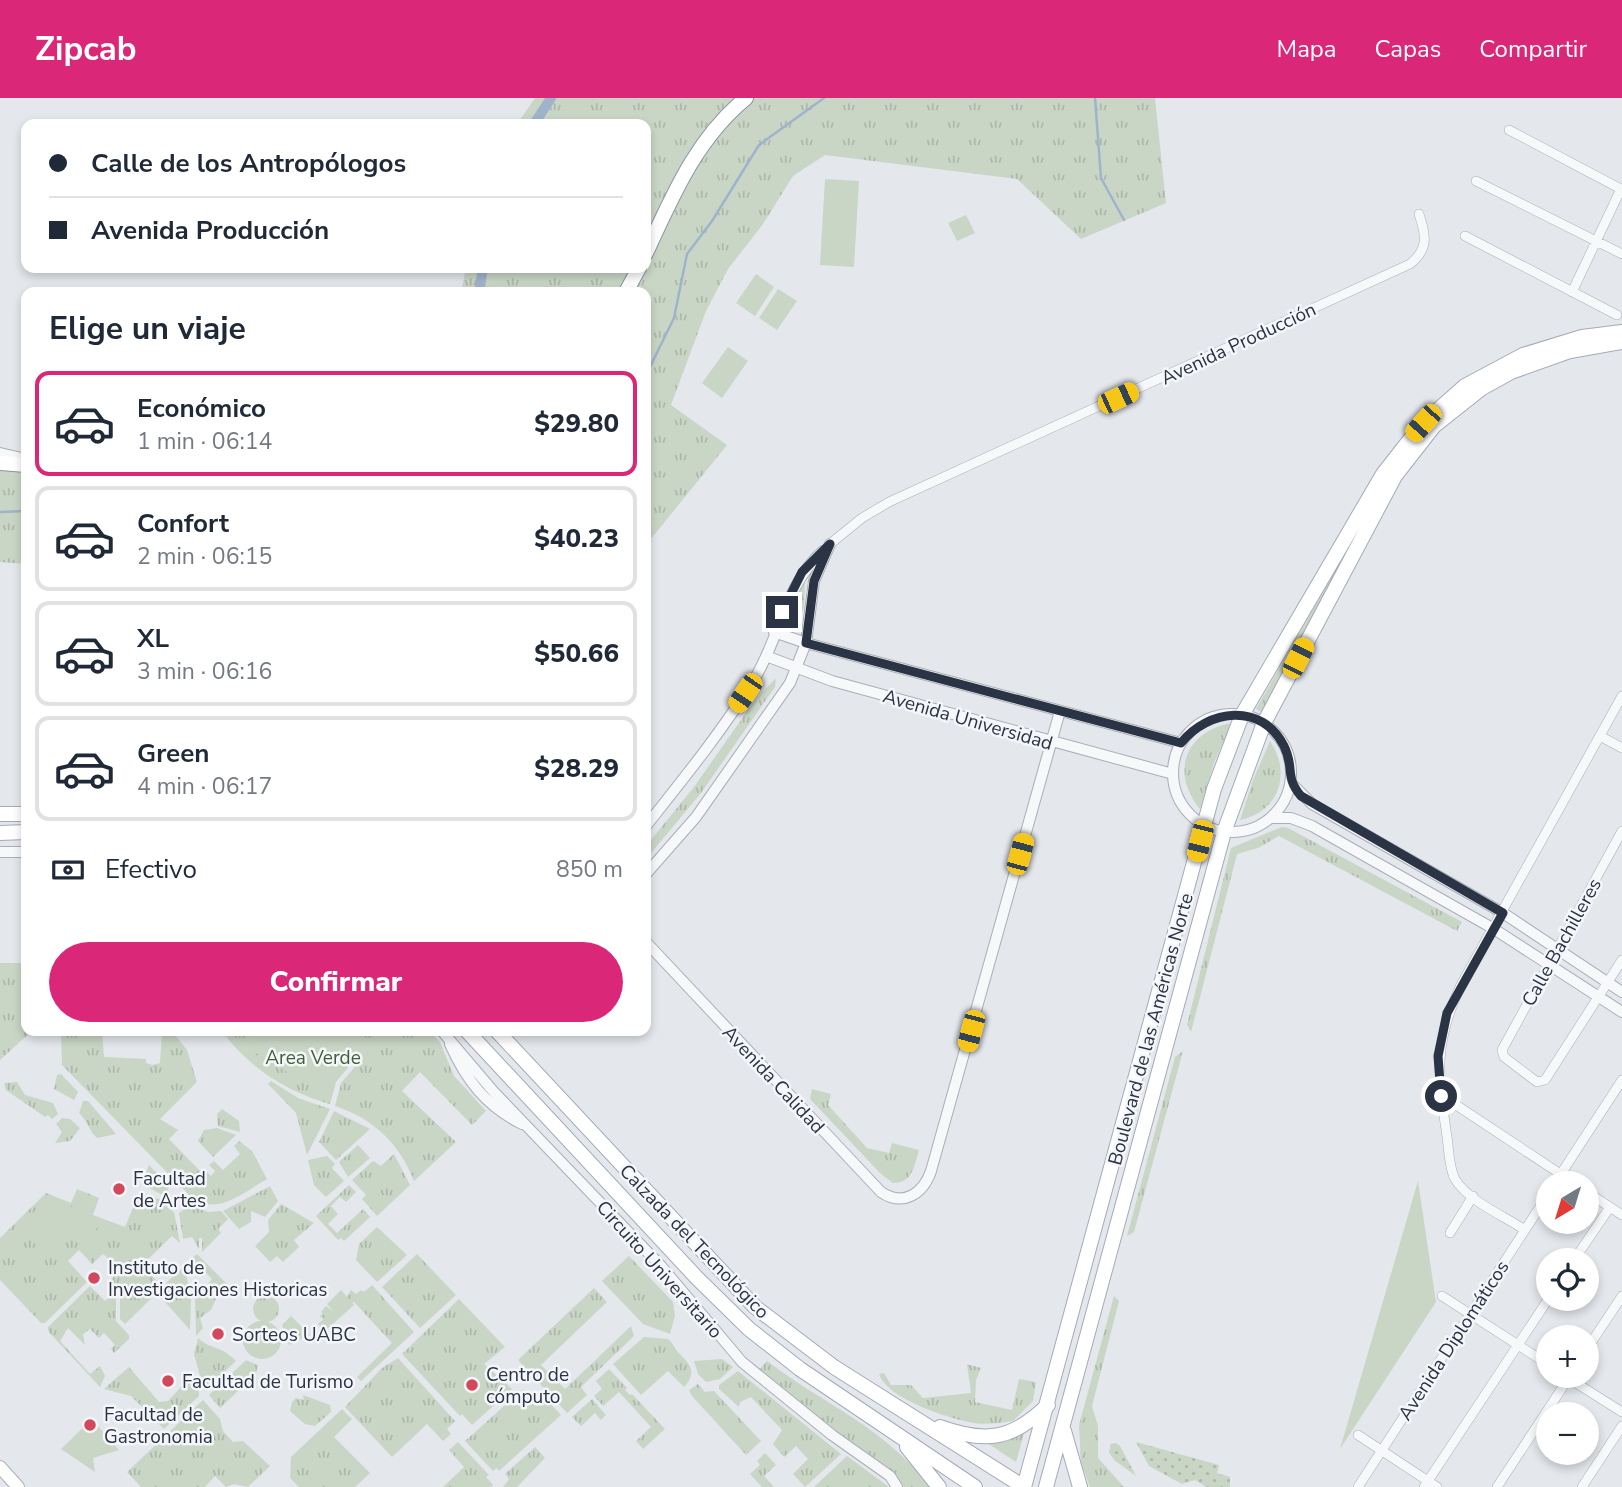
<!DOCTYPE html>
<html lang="es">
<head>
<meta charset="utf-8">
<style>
  body { margin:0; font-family:"Nunito Sans",sans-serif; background:#f6f6f7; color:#1f2937; height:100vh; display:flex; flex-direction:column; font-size:26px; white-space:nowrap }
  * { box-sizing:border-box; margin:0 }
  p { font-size:23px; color:#747a83 }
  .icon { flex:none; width:38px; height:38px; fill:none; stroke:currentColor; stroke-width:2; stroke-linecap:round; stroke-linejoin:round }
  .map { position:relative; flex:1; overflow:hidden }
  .side { position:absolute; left:21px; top:189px; width:630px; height:749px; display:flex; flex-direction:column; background:#fff; border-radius:14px; box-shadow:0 4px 10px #0003 }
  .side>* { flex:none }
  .top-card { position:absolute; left:21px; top:21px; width:630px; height:154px; border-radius:14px; box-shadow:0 4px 10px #0003; display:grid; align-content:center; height:154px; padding:0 28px; background:#fff }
  .needle { width:46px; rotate:218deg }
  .tools { position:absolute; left:1536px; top:1073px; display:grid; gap:14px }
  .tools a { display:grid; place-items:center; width:63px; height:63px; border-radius:50%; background:#fff; box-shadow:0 4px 10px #0003; font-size:35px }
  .end { position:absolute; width:32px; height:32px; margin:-16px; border:9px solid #2b3445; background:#fff; box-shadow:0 0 0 4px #fff }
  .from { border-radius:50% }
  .car { position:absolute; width:21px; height:42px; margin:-21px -10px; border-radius:9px; box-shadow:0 0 5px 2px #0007; background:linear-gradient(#f5c518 24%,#345 0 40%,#f5c518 0 76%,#345 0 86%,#f5c518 0) }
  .top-card b { display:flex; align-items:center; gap:24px; height:66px; font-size:26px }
  .top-card b+b { border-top:2px solid #e0e1e3 }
  .top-card i { width:18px; height:18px; background:#1f2937 }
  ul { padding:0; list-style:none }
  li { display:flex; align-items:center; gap:21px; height:105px; margin:0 14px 10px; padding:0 14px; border:4px solid #e0e1e3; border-radius:14px }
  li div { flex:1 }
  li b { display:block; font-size:26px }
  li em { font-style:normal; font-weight:800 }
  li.current { border-color:#db2777 }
  li>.icon { width:63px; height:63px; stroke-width:1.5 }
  h2 { padding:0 28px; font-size:32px; line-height:84px }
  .pay { display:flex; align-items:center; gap:18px; height:77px; padding:0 28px; font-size:26px }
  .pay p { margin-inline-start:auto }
  .action { display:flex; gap:14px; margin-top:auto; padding:14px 28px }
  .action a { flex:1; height:80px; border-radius:42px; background:#db2777; color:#fff; font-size:28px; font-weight:800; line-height:80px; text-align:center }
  header { display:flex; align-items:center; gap:42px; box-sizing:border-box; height:98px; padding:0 35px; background:#db2777; color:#fff }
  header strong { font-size:33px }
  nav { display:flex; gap:38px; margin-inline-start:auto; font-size:24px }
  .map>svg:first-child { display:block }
</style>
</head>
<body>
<header>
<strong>Zipcab</strong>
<nav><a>Mapa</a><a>Capas</a><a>Compartir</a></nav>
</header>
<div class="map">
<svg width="1622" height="1389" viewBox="0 0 1622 1389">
  <defs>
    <pattern id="grass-tufts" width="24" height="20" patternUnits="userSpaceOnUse" patternTransform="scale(1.75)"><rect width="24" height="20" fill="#c9d6c5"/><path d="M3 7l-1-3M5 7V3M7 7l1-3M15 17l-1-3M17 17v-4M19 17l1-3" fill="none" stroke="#adb8ab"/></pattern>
    <pattern id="garden-dots" width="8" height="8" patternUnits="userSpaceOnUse" patternTransform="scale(1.75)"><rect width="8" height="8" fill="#c9d6c5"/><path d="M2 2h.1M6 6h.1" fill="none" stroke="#adb8ab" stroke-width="1.8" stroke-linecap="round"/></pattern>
  </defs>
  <rect width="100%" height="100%" fill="#e4e7ec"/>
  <path fill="url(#grass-tufts)" d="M535 0H1155L1166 105 1081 141 1017 81 825 57 793 78 763 126 728 171 706 213 671 307 727 347 646 447V194H461L466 170H646V26H517Z
    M0 372 26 374V466L0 464Z
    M1369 414 1261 614 1256 611Z
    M805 482 804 510 792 538 791 508Z
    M776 580 775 589 701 695 646 761V748L694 689 755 602Z
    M1232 625 1214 665 1200 711C1170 675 1185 633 1232 625Z
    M1270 643C1292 675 1279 714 1240 722L1253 682Z
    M1282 729 1288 730 1462 824 1457 833 1279 738 1258 750 1237 756 1191 934 1187 927 1231 750Z
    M0 865H26V933H32L0 962Z
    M61 933H102L104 959 146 961V965L152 967 160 965 162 933H172L187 952 197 984 160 1021 178 1032 169 1041 202 1075 205 1072 211 1078 215 1073 209 1067 214 1063 223 1072 240 1056 234 1048 239 1043 252 1053 267 1081C244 1094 220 1116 194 1102L62 967Z
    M222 933H429L440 944 454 978 486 1013 472 1027 420 974 402 993 456 1044 414 1083C399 1045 374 1021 335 1008L341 985 359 964 356 960 336 984 330 1006C287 994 248 969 222 933Z
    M1183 953 1134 1134 1127 1138 1175 959Z
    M61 976 78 994 74 1002 54 991 57 977Z
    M271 983 298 1000 330 1011 307 1057 296 1015 268 986Z
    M17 984 25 997 53 1005 58 1016 52 1021 48 1017 45 1019 6 992 4 985Z
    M812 991 831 996 828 1007 867 1050 889 1055 892 1045 919 1052C914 1068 913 1085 893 1085L881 1076 810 1001Z
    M83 1003H88L116 1036 97 1040C89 1033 87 1022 79 1015Z
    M222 1011 239 1023 240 1034 218 1028 217 1016Z
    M334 1013 370 1031 336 1062 319 1044Z
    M62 1020 70 1021 80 1030 70 1043 55 1045 62 1034 56 1026Z
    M217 1030 236 1037 213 1059 198 1043 204 1032Z
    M358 1047 370 1060 348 1079 339 1064Z
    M394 1056 410 1087 377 1118 362 1101 366 1097 352 1082 373 1063 381 1068Z
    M327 1058 335 1066 332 1070 344 1083 326 1099 314 1087 308 1062Z
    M149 1067 169 1088 166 1099 142 1086Z
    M349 1087 356 1094 346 1104 340 1099 331 1108 338 1116 328 1126 337 1135 363 1111 370 1119 344 1143 341 1140 338 1142 316 1118Z
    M270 1088 278 1103 265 1119 251 1113V1124L239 1131 223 1113Z
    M77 1091 99 1100 93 1117 125 1129 139 1095 166 1103 167 1109 174 1114 180 1145 172 1138 142 1167 162 1189 184 1168 189 1189 184 1196 191 1201 190 1232 157 1195 125 1226 120 1221V1197L108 1184 119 1174 115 1166 103 1156 92 1166 79 1152 68 1163 87 1184 45 1225H41L0 1182V1140L46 1095 71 1105Z
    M281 1106 314 1125 294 1142 299 1149 283 1164 277 1158 270 1164 255 1148 269 1134 268 1122Z
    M190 1107 208 1114 221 1113 228 1121 218 1131 221 1135 202 1154V1140H199V1151L192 1139 183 1141 179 1115Z
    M377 1129 407 1157 377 1184 356 1162 359 1146Z
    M197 1156 234 1193 228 1199 209 1191 208 1186 212 1181 203 1172 190 1171 188 1164Z
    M417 1156 456 1197 420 1230 382 1189Z
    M629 1158 673 1204 675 1217 670 1236 643 1226 602 1183Z
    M372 1187 414 1234 361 1283 357 1279 392 1245 354 1204 318 1237 317 1234 326 1225 320 1218 327 1211 334 1218 351 1192 356 1196 361 1192 364 1194Z
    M90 1188 105 1203 113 1196 116 1200V1223L129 1237V1241L114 1255 111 1251 115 1247 104 1235 99 1240 90 1231 83 1236 85 1247 68 1230 60 1243 90 1276 100 1268 105 1278 100 1289 48 1233V1229Z
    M594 1190 607 1204 541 1267 565 1291 631 1228 634 1238 581 1289 587 1297 567 1315 518 1262Z
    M202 1195 216 1201 211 1212 200 1220 203 1230 196 1238 195 1200Z
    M1114 1198 1119 1203 1092 1308 1098 1328V1360L1124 1389H1090L1081 1365 1079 1327Z
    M253 1211a13 13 0 1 1 26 0a13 13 0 1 1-26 0Z
    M459 1201 505 1249 484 1266 512 1291 472 1327 462 1316 460 1318 402 1256Z
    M291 1218 310 1237 289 1247 282 1227Z
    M644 1239 668 1241C673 1245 674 1250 679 1255 691 1267 697 1275 684 1289L668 1273 641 1297 613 1266Z
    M198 1240C211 1252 221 1247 236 1263L204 1293 194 1256Z
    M398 1260 455 1323 447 1331 451 1336 443 1343 427 1326 392 1359 345 1309 382 1270Z
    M722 1261 733 1269 720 1281 706 1284 698 1276 694 1263Z
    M246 1262 258 1267 252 1292 241 1290 220 1310 209 1297Z
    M767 1263C828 1309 881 1327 931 1389H904L885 1367 835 1332 760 1271Z
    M967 1266 981 1270 976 1282 975 1304 1012 1312 1019 1281 1036 1284 1033 1303 1013 1323C1000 1325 987 1327 974 1325 950 1321 887 1301 879 1276L884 1275 891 1287H911L923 1300 971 1295Z
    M129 1269 159 1304 168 1303 193 1276 198 1281 199 1298 164 1331 131 1298 104 1291Z
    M609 1271 627 1290 625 1292 630 1297 632 1296 665 1331 643 1351 636 1343 651 1329 619 1294 603 1308 594 1298 602 1291 596 1283Z
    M738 1273 841 1356 805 1389 793 1376 808 1361 796 1348 784 1359 773 1346 782 1332 751 1299 740 1304 739 1309 719 1291V1287Z
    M698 1286 705 1294 714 1293 761 1343 746 1357 692 1298 689 1292Z
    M523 1291 534 1302 541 1296 561 1317 499 1373 497 1370 493 1373 465 1343Z
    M303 1297 330 1307 331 1314 315 1328 305 1326 290 1313 292 1304 296 1300 304 1302Z
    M592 1301 606 1317 601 1322 595 1315 581 1328 572 1319Z
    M203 1302 220 1321 223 1333 233 1344 243 1343 270 1368 248 1389 234 1386 226 1389 215 1378 205 1389H141L127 1374Z
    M342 1311 352 1321 334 1339 370 1375 355 1389H299L290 1380 291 1359Z
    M1025 1332 1016 1364 984 1343Z
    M458 1344 489 1377 486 1379 493 1387 490 1389H443L464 1369 449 1352Z
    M535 1349 545 1360 517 1389H503L509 1381 505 1376Z
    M765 1355 776 1367 764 1378 774 1389H762L750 1376 760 1367 757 1363Z
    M847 1358 889 1389H814Z"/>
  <path fill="#c9d6c5" d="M825 81 859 83 854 169 820 167Z
    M966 117 975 135 957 143 948 125Z
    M756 176 774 189 755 218 736 205Z
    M778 191 797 203 777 232 759 220Z
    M728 249 748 263 722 300 702 285Z
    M264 933H370L320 994 249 951Z
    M1418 1083 1436 1204 1340 1351Z
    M81 1096 94 1102 88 1118 103 1125 79 1146 59 1130 35 1146 19 1130 48 1099 72 1109Z
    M341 1192 354 1207 325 1233 318 1226 326 1219 321 1214 326 1208 333 1213 327 1206Z
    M243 1242a19 19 0 1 1 38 0a19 19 0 1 1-38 0Z
    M92 1321 119 1352 93 1360 95 1374 61 1351Z"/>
  <path fill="url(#garden-dots)" d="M1136 1344 1219 1367 1217 1375 1230 1379V1389H1206L1195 1382 1182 1386 1149 1368Z
    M1116 1345 1120 1348 1136 1378 1114 1362 1109 1354 1111 1346Z"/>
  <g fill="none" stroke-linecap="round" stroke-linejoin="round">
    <path stroke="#9fb4cc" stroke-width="2.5" d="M1095 0 1101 80 1124 122
      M646 277 674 220 687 156 712 123 759 47 824 0
      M0 414 26 413"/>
    <path stroke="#9fb4cc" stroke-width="10" d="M534 26 551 0
      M479 194 483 170"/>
    <defs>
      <path id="minor" d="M1509 32 1621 91 1572 194
        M1476 83 1622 156
        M1465 138 1617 217
        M830 446 862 420 889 404 1410 166C1429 151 1426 137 1419 116
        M1600 638 1622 650
        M1622 733 1502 952 1504 959 1537 984 1545 982 1622 862
        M1441 997 1574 1085
        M1555 1085 1622 982
        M1587 1094 1622 1117
        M1525 1132C1504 1118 1468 1103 1455 1081 1449 1070 1449 1052 1447 1039 1438 976 1433 946 1461 887L1622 598
        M1450 1135 1473 1098
        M1574 1162 1610 1109
        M1442 1198 1549 1267
        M1587 1251 1622 1198
        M1565 1278 1622 1314
        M1358 1337 1437 1389
        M1358 1389 1549 1095
        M1424 1389 1549 1200
        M1497 1389 1570 1278
        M1582 1389 1622 1328"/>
      <path id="tertiary" d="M0 355 26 361
        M774 534 806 545 1181 645
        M766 558 832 583 1173 676
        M1173 675a59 59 0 1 1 118 0a59 59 0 1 1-118 0Z
        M1291 685 1312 706 1503 815 1622 894
        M1271 720H1291L1312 728 1494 831 1622 914
        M646 728C684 680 723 632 755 580 781 537 784 488 823 453
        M0 754H26
        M646 776 696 719 790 585 806 545 814 483 830 446
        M646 844 881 1094C903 1109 923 1096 931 1073L1060 613
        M442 933 493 993 661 1168 742 1264 832 1337 890 1378 897 1389
        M450 946C466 982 486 1008 522 1026"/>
      <path id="secondary" d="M0 1369 18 1389"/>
      <path id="primary" d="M0 716H26
        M0 735 26 734
        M467 933 697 1180 749 1231 800 1271 975 1389
        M497 933 755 1209 834 1269 1024 1389
        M940 1329C987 1346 1013 1341 1048 1307
        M1064 1333 1080 1389
        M907 1349 939 1389
        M1024 1389 1214 691 1242 617 1383 376 1423 325 1465 288 1523 257 1582 239 1622 234
        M1046 1389 1224 734 1264 625 1395 378 1434 328 1482 290 1511 274 1570 253 1622 244"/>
      <path id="trunk" d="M646 155C673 97 696 41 746 0
        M626 194 639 170
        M0 365 26 367"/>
    </defs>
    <use href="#minor" stroke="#a9aeb7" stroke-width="10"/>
    <use href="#tertiary" stroke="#a9aeb7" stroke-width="12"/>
    <use href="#secondary" stroke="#a9aeb7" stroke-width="14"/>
    <use href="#primary" stroke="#a3abb8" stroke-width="16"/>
    <use href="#trunk" stroke="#8b94a3" stroke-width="16"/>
    <use href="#minor" stroke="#f7f8fa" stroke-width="9"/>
    <use href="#tertiary" stroke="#f7f8fa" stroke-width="10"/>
    <use href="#secondary" stroke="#fff" stroke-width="12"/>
    <use href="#primary" stroke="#fff" stroke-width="14"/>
    <use href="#trunk" stroke="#fff" stroke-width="14"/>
  </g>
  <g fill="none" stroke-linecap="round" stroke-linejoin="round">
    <path stroke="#2b3445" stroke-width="9" d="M782 514 802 474 830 446 814 483 806 545 1181 645C1208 611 1262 604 1284 648 1295 670 1284 678 1301 698L1503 815 1447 915 1438 958 1441 998"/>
  </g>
  <g fill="#d1495b" stroke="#f4f6f9" stroke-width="2.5">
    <circle cx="119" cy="1091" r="7"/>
    <circle cx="94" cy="1180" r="7"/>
    <circle cx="218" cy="1236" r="7"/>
    <circle cx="168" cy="1283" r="7"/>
    <circle cx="472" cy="1287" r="7"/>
    <circle cx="90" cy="1327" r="7"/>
  </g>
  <g text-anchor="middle" stroke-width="5" stroke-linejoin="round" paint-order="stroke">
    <g font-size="19" fill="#2b3445" stroke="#f4f6f9">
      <text transform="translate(1238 245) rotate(-25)" y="7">Avenida Producción</text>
      <text transform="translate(968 621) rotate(16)" y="7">Avenida Universidad</text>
      <text transform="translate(1561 844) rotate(-61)" y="7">Calle Bachilleres</text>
      <text transform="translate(1150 931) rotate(-75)" y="7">Boulevard de las Américas Norte</text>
      <text transform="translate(774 981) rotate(47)" y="7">Avenida Calidad</text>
      <text transform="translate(695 1143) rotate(46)" y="7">Calzada del Tecnológico</text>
      <text transform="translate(660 1171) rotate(48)" y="7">Circuito Universitario</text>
      <text transform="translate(1453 1242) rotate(-57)" y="7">Avenida Diplomáticos</text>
    </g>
    <g font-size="19" fill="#3f6138" stroke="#f4f6f9">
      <text x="313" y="966">Area Verde</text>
    </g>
    <g font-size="19" fill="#2b3445" stroke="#f4f6f9" text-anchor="start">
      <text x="133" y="1087">Facultad<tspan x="133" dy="22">de Artes</tspan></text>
      <text x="108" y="1176">Instituto de<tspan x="108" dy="22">Investigaciones Historicas</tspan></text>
      <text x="232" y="1243">Sorteos UABC</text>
      <text x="486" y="1283">Centro de<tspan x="486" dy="22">cómputo</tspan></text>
      <text x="182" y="1290">Facultad de Turismo</text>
      <text x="104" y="1323">Facultad de<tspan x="104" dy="22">Gastronomia</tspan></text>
    </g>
  </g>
</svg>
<div class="tools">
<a><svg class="needle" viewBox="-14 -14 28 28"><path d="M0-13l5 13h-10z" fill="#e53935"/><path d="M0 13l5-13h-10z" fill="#747a83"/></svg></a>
<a><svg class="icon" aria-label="locate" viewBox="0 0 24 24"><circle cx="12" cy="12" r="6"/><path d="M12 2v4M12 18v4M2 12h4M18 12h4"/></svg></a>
<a>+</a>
<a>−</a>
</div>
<i class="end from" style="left:1441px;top:998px"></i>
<i class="end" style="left:782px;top:514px"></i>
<i class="car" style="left:1118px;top:300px;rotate:65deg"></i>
<i class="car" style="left:1423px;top:325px;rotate:222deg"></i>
<i class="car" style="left:1298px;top:560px;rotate:27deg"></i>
<i class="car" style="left:745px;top:595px;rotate:214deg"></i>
<i class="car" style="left:1200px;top:743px;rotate:194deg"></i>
<i class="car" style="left:1020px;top:756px;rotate:15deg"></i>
<i class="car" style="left:971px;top:933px;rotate:195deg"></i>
<div class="top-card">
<b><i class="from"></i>Calle de los Antropólogos</b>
<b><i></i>Avenida Producción</b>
</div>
<section class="side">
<h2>Elige un viaje</h2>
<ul>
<li class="current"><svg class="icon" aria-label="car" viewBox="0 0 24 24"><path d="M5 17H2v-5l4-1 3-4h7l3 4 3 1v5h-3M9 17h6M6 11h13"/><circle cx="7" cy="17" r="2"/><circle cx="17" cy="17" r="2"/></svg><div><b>Económico</b><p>1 min · 06:14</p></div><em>$29.80</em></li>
<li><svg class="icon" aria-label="car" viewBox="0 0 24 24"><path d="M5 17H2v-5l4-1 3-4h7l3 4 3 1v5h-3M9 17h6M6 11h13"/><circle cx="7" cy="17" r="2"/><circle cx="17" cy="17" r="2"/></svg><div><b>Confort</b><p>2 min · 06:15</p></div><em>$40.23</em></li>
<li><svg class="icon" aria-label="car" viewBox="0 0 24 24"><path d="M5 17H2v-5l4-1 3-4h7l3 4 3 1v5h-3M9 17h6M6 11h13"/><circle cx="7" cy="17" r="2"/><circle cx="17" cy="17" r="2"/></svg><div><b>XL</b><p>3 min · 06:16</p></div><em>$50.66</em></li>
<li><svg class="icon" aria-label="car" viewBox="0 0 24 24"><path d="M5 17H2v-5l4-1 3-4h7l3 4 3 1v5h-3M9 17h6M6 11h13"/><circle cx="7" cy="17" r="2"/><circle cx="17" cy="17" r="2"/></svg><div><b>Green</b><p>4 min · 06:17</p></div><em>$28.29</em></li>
</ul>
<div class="pay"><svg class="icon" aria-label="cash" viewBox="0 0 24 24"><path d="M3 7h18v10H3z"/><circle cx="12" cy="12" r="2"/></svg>Efectivo<p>850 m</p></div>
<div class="action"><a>Confirmar</a></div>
</section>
</div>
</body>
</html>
